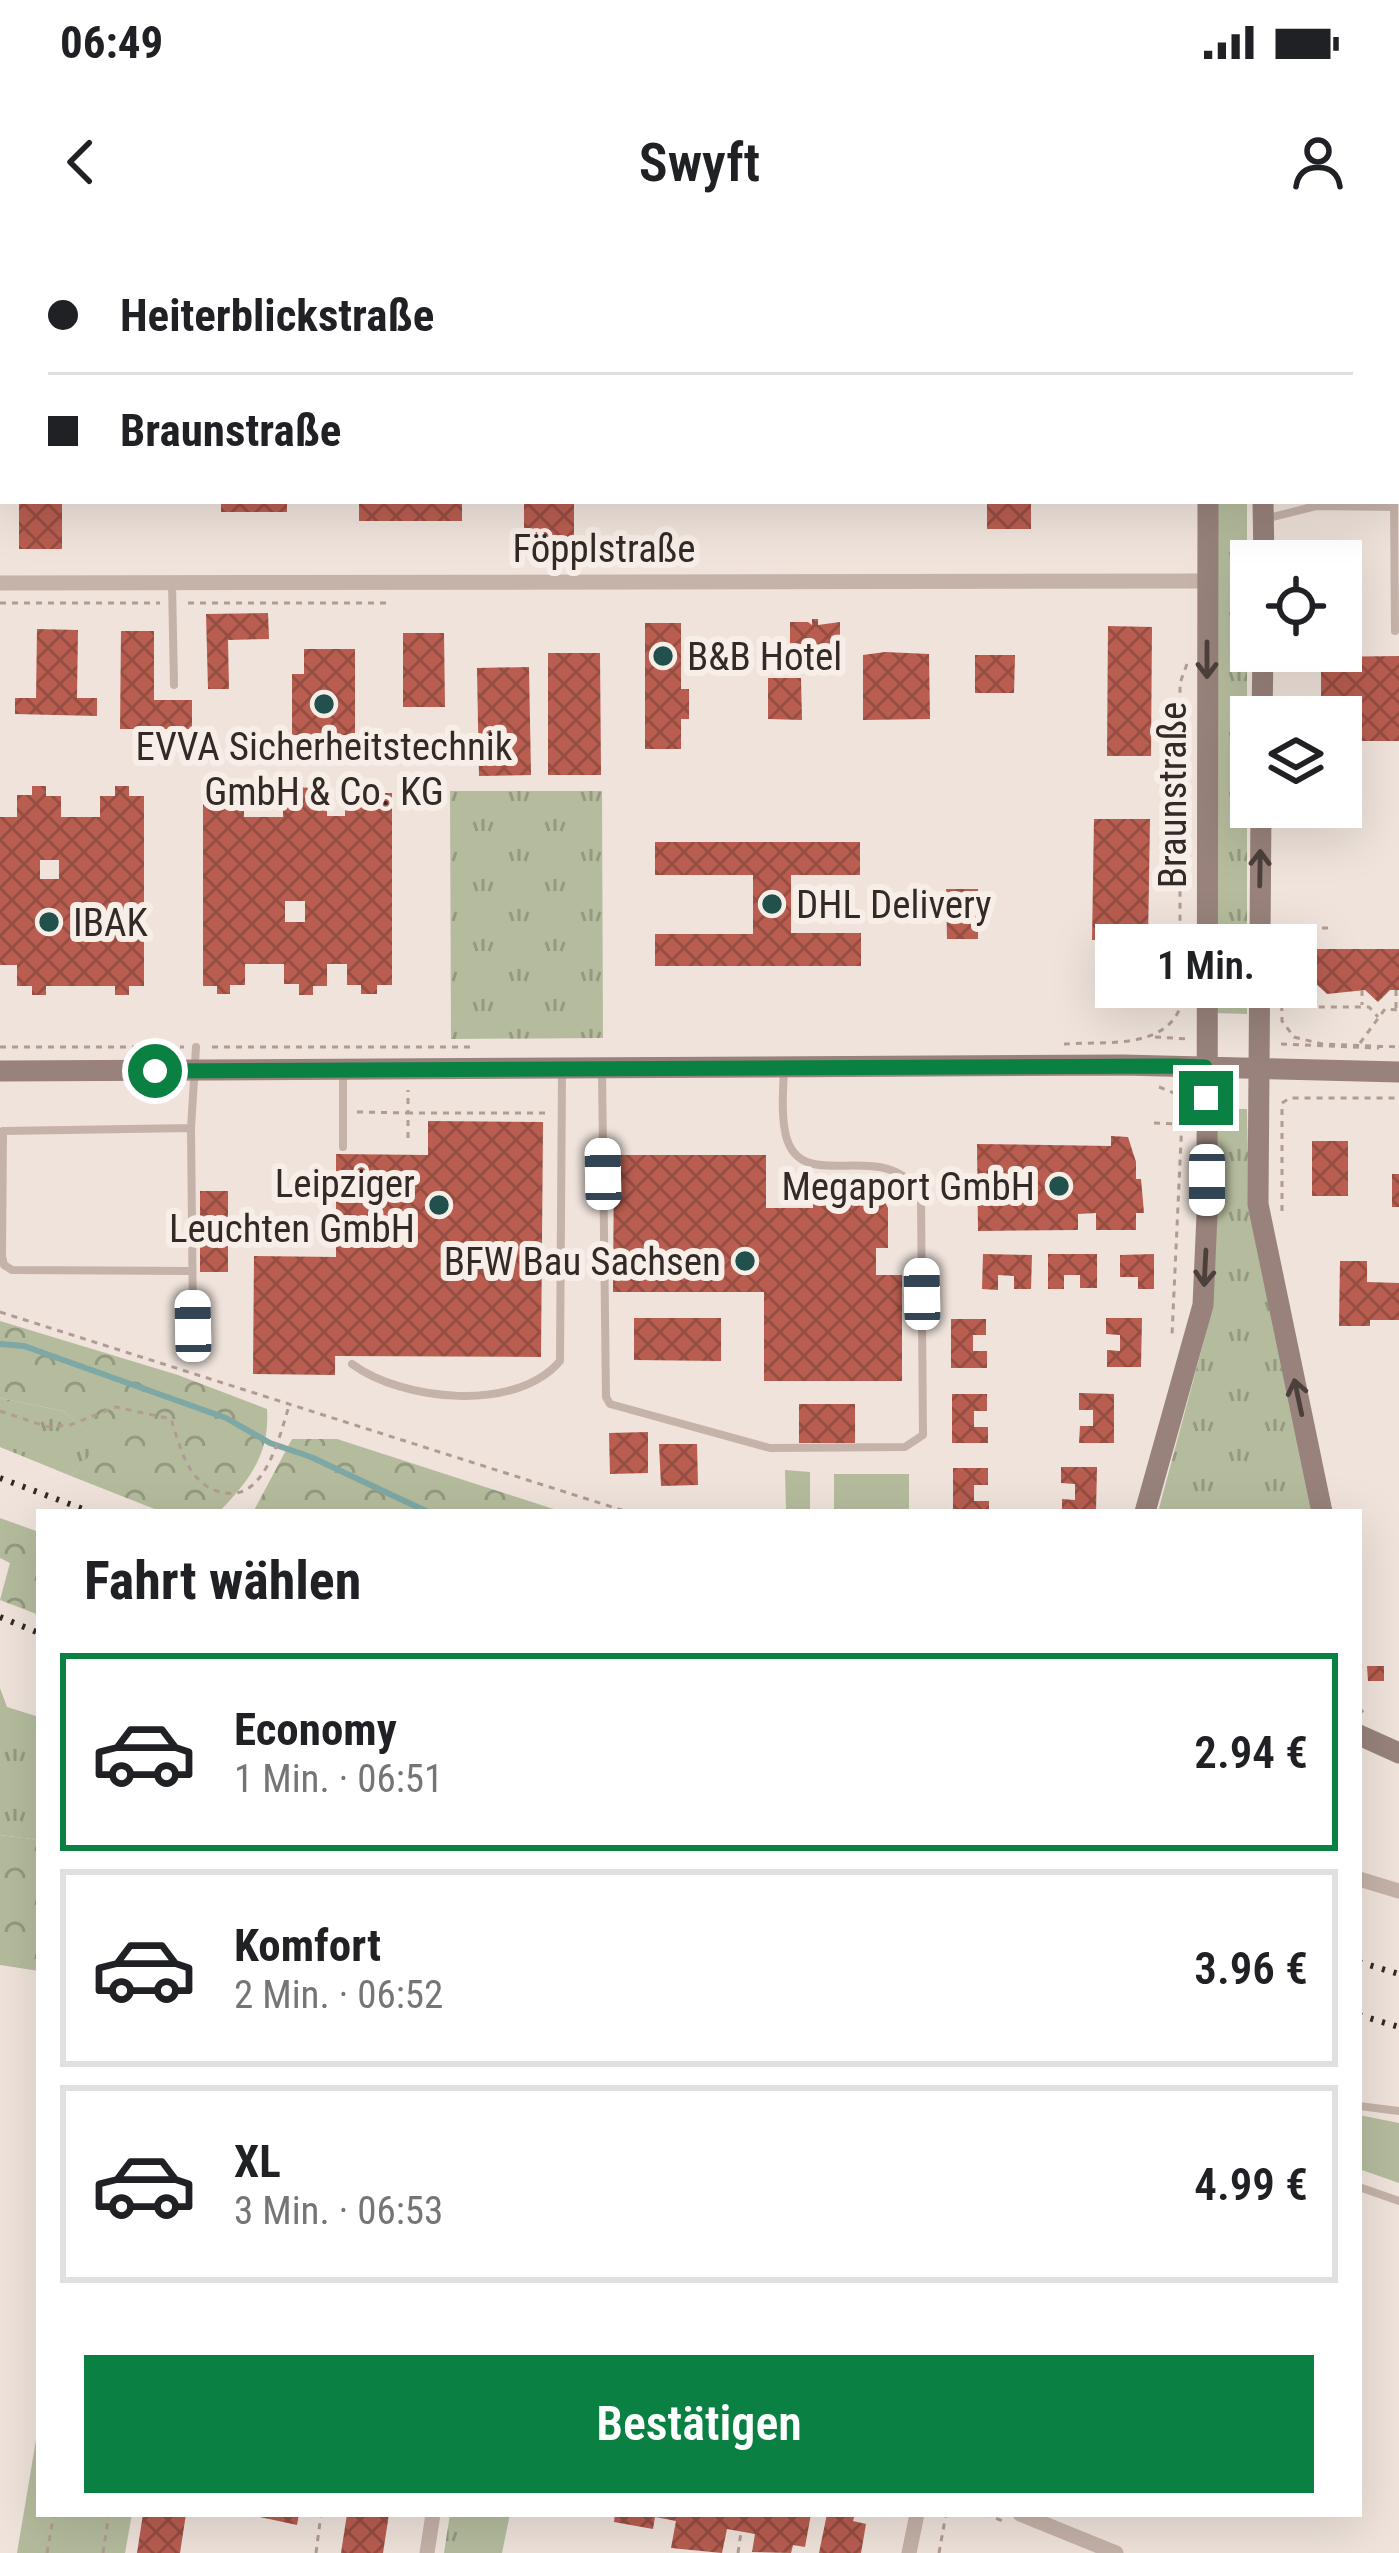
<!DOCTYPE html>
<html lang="de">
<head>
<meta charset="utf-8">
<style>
  body { margin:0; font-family:"Roboto Condensed",sans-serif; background:#f6f6f6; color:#202124; height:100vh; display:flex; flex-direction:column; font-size:45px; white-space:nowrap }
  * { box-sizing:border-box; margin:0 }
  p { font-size:39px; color:#757577 }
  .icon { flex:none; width:66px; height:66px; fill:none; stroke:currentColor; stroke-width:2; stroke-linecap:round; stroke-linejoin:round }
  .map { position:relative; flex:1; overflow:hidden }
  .panel { position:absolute; left:36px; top:1269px; width:1326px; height:1008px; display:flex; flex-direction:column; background:#fff; border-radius:0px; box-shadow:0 12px 48px #0002 }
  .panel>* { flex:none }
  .top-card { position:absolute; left:0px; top:0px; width:1401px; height:264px; box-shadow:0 12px 48px #0002; display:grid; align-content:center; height:264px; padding:0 48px; background:#fff }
  .tools { position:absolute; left:1230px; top:300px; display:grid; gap:24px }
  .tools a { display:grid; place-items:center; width:132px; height:132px; border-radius:0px; background:#fff; box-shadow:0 12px 48px #0002; font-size:60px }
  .end { position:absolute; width:54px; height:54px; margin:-27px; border:15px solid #0b8043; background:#fff; box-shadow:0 0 0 6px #fff }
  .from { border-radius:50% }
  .bubble { position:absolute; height:84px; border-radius:0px; background:#fff; box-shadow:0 12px 48px #0002; font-size:39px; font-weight:600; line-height:84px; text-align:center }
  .car { position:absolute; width:36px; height:72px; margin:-36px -18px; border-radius:15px; box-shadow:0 0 9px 3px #0007; background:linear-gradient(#fff 24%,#345 0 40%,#fff 0 76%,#345 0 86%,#fff 0) }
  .top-card b { display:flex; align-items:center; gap:42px; height:114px; font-size:45px }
  .top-card b+b { border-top:3px solid #e0e0e0 }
  .top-card i { width:30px; height:30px; background:#202124 }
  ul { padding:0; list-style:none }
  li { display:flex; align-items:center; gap:36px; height:198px; margin:0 24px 18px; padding:0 24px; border:6px solid #e0e0e0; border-radius:0px }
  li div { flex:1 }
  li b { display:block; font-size:45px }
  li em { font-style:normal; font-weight:600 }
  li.current { border-color:#0b8043 }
  li>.icon { width:108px; height:108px; stroke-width:1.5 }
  h2 { padding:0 48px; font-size:54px; line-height:144px }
  .cta { display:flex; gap:24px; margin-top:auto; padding:24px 48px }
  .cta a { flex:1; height:138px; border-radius:0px; background:#0b8043; color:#fff; font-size:48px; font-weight:600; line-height:138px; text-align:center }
  .status { display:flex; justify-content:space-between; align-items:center; height:84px; padding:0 60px; background:#fff; direction:ltr }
  .status svg { height:33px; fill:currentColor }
  header { display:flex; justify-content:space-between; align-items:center; height:156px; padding:0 48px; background:#fff; font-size:54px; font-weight:600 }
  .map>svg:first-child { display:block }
</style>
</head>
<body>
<div class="status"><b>06:49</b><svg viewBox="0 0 49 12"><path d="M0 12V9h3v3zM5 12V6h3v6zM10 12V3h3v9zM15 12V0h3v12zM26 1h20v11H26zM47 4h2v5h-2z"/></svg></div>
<header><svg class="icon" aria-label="back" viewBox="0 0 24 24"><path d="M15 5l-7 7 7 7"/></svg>Swyft<svg class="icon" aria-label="person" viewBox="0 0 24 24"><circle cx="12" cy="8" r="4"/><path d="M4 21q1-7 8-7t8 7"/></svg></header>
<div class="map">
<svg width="1399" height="2313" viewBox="0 0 1399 2313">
  <defs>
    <pattern id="grass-tufts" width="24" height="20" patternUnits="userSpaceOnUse" patternTransform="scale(3)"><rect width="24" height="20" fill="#b5bc9d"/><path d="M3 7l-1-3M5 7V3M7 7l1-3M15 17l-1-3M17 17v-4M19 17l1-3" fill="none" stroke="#949980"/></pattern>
    <pattern id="forest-crowns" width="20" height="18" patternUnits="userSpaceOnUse" patternTransform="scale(3)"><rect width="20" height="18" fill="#b5bc9d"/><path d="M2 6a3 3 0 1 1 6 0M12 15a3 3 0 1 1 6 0" fill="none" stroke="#949980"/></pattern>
    <pattern id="building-cross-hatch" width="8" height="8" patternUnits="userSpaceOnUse" patternTransform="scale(3)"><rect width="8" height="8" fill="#b85d50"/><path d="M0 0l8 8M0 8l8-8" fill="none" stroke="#964d42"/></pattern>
  </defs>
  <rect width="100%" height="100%" fill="#efe3db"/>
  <path fill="url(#grass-tufts)" d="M1216 261H1247V774L1215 773Z
    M450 551H602L603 798 451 799Z
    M1216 869H1247L1249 964 1312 1272H1158L1207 1089Z
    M0 1158 63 1171 102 1203 71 1236 0 1207Z
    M0 1448 7 1467 39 1477V1600L0 1595Z
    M450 2274H510L502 2313H444Z"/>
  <path fill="url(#forest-crowns)" d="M0 1081 178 1135 267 1169C270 1214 249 1241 219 1272H162L71 1236 101 1203 63 1171 0 1158Z
    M292 1199H337L563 1272H253Z
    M0 1278 39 1292V1375L0 1360 10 1323 0 1318Z
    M0 1595 39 1600V1731L0 1725Z"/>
  <path fill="#b5bc9d" d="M785 1230 810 1232V1272H786Z
    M834 1234H909V1272H834Z
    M1359 1875 1399 1883V1943L1359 1929Z
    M39 2182V2274H132L125 2313H17Z"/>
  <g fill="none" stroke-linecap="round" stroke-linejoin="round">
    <path stroke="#7ea8a5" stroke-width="6" d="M0 1104 24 1106 226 1178 270 1203 311 1217 428 1272"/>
  </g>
  <path fill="url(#building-cross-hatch)" fill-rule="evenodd" d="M19 261H62V309H19Z
    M221 261H287V272H221Z
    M359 261H462V281H359Z
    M524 261H574V308H524Z
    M987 261H1031V289H987Z
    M268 373 269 399 228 400 229 449H208L206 374Z
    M812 379H818V385L840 382V414H790V382H808L812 385Z
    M645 383H681V449H689V479H681V509H645Z
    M1108 386 1152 387 1151 516H1107Z
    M37 389 78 390 77 458H97V476L15 474V458H36Z
    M121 391H154V460H192V489H120Z
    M403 393H444L445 467H403Z
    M304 409H355V495H292V434H304Z
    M885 412 929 414 930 479 863 480V415Z
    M548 413H600L601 535H548Z
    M975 415H1015L1014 453H975Z
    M1399 416V501H1341V477H1321V417Z
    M529 427 531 535 479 536 477 428Z
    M768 438H801L802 480 768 479Z
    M32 546H46V556H61V577H100V556H115V546H129V556H144V746H129V755H115V746H46V755H32V746H17V725H0V577H17V555H32ZM40 620H59V639H40Z
    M298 547 310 548V556H327V576H345V555H361V547H374V553H392V745H377V754H361V745H347V724H327V746H313V755H299V744H284V724H245V745H230V754H217V746H203V558H217V549H228V557H244V577H283V557H298ZM285 661H305V682H285Z
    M1094 579H1150L1148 700H1092Z
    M655 602H860V635H791V693H861V726H655V694H753V635H655Z
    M946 649H978V699H947Z
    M1313 709H1399V750H1390L1378 762 1365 750 1327 754 1311 739Z
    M428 881 543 882 541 1117 335 1116V1135L253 1134 254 1016 336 1017V914L428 915Z
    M1111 896 1128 897 1136 922V939H1141L1144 973H1136V990H1096V973L1078 974V990L978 991 977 904 1111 906Z
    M1312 901H1348V956H1312Z
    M614 915H766V968H813V938H857L877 946 888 968V1008H876V1035H902V1141H764V1052H613Z
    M1392 934H1399V967H1392Z
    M200 951H228V1032H200Z
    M983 1014 1032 1015 1031 1049H1014V1036L998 1035V1050L982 1049Z
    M1048 1014H1097V1048H1080V1035H1064V1049H1048Z
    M1154 1014V1049H1138V1037H1120V1015Z
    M1340 1021H1367V1042L1399 1043V1080H1370V1086H1339Z
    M634 1078H721V1121L634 1120Z
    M1106 1078H1142L1141 1127H1107V1110L1120 1111V1095L1106 1094Z
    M951 1079H986V1095H973V1111H987V1128H951Z
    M1079 1153 1114 1154V1203H1079L1080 1186H1093V1170H1079Z
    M952 1154H987V1171H974V1187H988V1203H952Z
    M799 1164H855V1203H799Z
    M648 1192V1233L610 1234 609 1193Z
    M659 1204H697L698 1245 661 1246Z
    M1061 1227H1097L1096 1272H1062V1259L1075 1260V1244L1061 1243Z
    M953 1228H988V1245H974V1261H989V1272H953Z
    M1367 1426H1384V1441H1368Z
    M143 2274H186L180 2313H137Z
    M246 2274H299L297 2285Z
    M347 2274H389L383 2313H341Z
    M615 2274H811L805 2307 793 2305 791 2313 752 2312 755 2294 727 2289 722 2313 671 2308 676 2281 655 2277 653 2289 614 2282Z
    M827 2274H855L853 2281 866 2284 861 2313H819Z"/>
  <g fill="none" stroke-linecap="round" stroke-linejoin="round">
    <path stroke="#b19c93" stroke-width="3" stroke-dasharray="6 6" stroke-linecap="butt" d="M1181 0V3
      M1283 3V0
      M0 363H160
      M188 363H386
      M1328 688H1298L1297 748 1315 767H1369L1378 777
      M1281 729 1282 781 1294 797 1322 804 1399 807
      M1362 750V765
      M1396 768V750
      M1155 797 1188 799
      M1360 803 1385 769 1399 770
      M1064 804C1103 801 1163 810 1180 768V443L1187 424
      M1281 804 1379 808
      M0 807H184
      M212 807H472
      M1159 847 1174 853 1182 879 1172 1095
      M357 872 408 873V850
      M1154 883 1182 884
      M408 898V873H548
      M1282 971V863L1290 858H1399
      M0 1072 628 1272
      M0 1171 48 1187 70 1185 116 1167 171 1179C177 1197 182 1218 193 1233 201 1244 212 1251 225 1253 266 1260 280 1194 289 1166
      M1359 1468 1366 1475
      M985 2274 1005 2282
      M47 2313 54 2274
      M103 2313 109 2274
      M316 2313 321 2274
      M738 2313 741 2292
      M939 2313 946 2274"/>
    <path stroke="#c5b2a9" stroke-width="8" d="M167 0V3
      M310 0V3
      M582 0V3
      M855 0V3
      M1398 137H1399
      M1394 261 1395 391
      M1265 279 1316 266 1394 267
      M172 343 174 445
      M602 830 606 1157 610 1164 770 1208 905 1207 923 1195 921 956C885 893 802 958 786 896 781 876 783 851 784 830
      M191 888 3 891 2 1016 4 1025 12 1030 192 1031
      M343 907V831
      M193 1086 191 888 196 807
      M352 1124C402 1161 516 1173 560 1121L562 832
      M1359 1866 1399 1871
      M1359 1947 1399 1961"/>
    <path stroke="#c5b2a9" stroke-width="15" d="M0 343 1208 341
      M1359 1639 1399 1651
      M1020 2274 1116 2313
      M427 2313 433 2274
      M909 2313 917 2274"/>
    <path stroke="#98827b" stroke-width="21" d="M1259 0V3
      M1208 3V0
      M1263 261 1264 321
      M1262 477 1263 411
      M1261 567 1258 964 1322 1272
      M0 831 1123 825 1399 832
      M1145 1272 1203 1065 1207 975 1208 261
      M1359 1495 1399 1513"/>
    <path stroke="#332a28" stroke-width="6" stroke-dasharray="3 9" stroke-linecap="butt" d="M0 1238 91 1272
      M0 1377 39 1393
      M1359 1722 1399 1734
      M1359 1775 1399 1787"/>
  </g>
  <defs><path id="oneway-shaft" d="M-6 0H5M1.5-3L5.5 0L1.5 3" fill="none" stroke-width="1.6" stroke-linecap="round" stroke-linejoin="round" transform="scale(3)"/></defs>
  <g stroke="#4c403d">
    <use href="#oneway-shaft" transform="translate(1207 420) rotate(90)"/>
    <use href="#oneway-shaft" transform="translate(1260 628) rotate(-89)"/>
    <use href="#oneway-shaft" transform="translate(1205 1028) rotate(93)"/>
    <use href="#oneway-shaft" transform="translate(1298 1157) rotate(-102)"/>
  </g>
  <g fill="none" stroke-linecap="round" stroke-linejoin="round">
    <path stroke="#0b8043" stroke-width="15" d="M155 831 1175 826 1205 827 1206 858"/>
  </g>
  <g fill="#22504d" stroke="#f7eee7" stroke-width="4.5">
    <circle cx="663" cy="416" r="12"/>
    <circle cx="324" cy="464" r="12"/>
    <circle cx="772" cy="664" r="12"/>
    <circle cx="49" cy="682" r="12"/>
    <circle cx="1059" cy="946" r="12"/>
    <circle cx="439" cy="965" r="12"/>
    <circle cx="745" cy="1021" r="12"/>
  </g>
  <g text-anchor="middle" stroke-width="12" stroke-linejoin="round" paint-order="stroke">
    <g font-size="39" fill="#332a28" stroke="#f7eee7">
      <text x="604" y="322">Föpplstraße</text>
      <text transform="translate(1172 555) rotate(-90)" y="14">Braunstraße</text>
    </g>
    <g font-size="39" fill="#332a28" stroke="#f7eee7" text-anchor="start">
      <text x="687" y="430">B&amp;B Hotel</text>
      <text x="324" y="520" text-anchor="middle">EVVA Sicherheitstechnik<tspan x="324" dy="45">GmbH &amp; Co. KG</tspan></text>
      <text x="796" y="678">DHL Delivery</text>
      <text x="73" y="696">IBAK</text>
      <text x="415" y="957" text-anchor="end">Leipziger<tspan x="415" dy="45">Leuchten GmbH</tspan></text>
      <text x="1035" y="960" text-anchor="end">Megaport GmbH</text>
      <text x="721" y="1035" text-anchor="end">BFW Bau Sachsen</text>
    </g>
  </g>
</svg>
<div class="tools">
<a><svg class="icon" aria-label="locate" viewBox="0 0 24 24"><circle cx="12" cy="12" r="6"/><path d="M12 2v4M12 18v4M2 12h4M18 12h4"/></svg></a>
<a><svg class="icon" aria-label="layers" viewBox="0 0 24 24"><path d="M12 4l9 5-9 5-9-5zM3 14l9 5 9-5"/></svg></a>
</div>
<i class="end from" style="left:155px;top:831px"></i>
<i class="end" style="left:1206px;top:858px"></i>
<div class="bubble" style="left:1095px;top:684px;width:222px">1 Min.</div>
<i class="car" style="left:603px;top:934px;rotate:359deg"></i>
<i class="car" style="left:1207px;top:940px;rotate:180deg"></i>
<i class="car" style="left:922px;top:1054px;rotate:359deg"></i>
<i class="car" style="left:193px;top:1086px;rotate:359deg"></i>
<div class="top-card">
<b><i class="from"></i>Heiterblickstraße</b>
<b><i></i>Braunstraße</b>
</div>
<section class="panel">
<h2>Fahrt wählen</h2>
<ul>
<li class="current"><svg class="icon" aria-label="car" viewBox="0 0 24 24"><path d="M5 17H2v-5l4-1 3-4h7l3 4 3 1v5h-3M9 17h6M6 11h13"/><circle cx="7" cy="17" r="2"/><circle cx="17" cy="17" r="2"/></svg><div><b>Economy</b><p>1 Min. · 06:51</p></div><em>2.94 €</em></li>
<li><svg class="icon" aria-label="car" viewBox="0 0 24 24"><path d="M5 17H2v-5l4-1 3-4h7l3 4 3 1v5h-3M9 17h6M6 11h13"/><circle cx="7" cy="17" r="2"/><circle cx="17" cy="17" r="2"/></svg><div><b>Komfort</b><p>2 Min. · 06:52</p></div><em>3.96 €</em></li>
<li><svg class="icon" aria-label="car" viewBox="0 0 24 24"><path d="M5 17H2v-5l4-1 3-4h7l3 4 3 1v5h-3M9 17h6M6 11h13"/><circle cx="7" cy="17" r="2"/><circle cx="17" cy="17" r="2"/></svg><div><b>XL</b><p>3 Min. · 06:53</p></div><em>4.99 €</em></li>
</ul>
<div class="cta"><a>Bestätigen</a></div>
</section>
</div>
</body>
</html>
